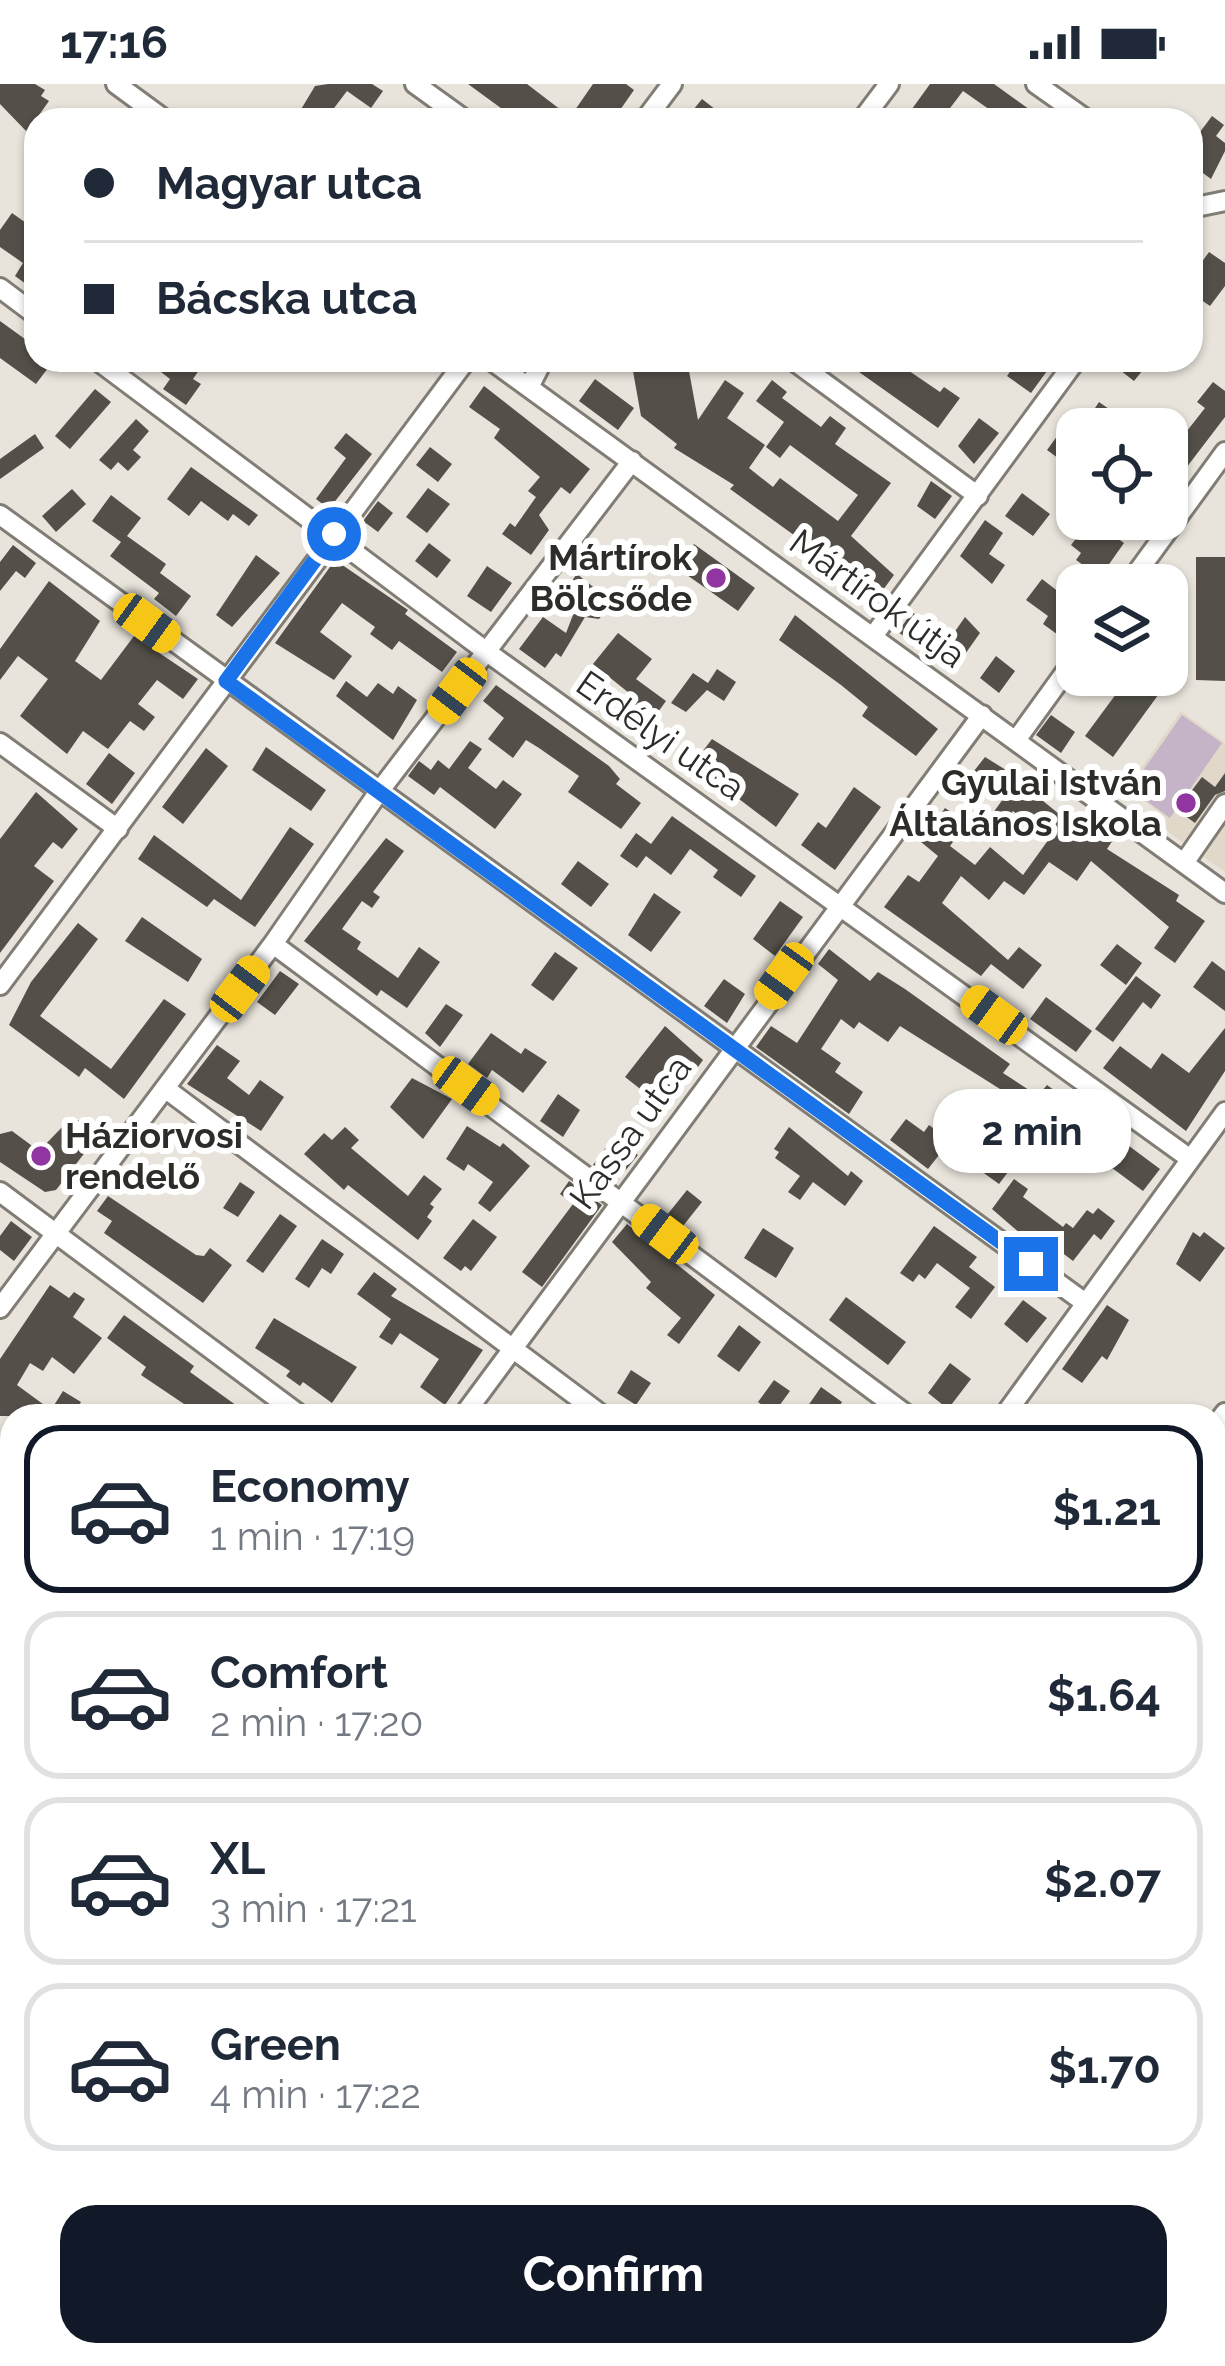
<!DOCTYPE html>
<html lang="en">
<head>
<meta charset="utf-8">
<style>
  body { margin:0; font-family:Raleway,sans-serif; background:#f6f6f7; color:#1f2937; height:100vh; display:flex; flex-direction:column; font-size:45px; white-space:nowrap }
  * { box-sizing:border-box; margin:0 }
  p { font-size:39px; color:#747a83 }
  .icon { flex:none; width:66px; height:66px; fill:none; stroke:currentColor; stroke-width:2; stroke-linecap:round; stroke-linejoin:round }
  .map { position:relative; flex:1; overflow:hidden }
  .drawer { position:absolute; left:0px; top:1320px; width:1227px; height:963px; display:flex; flex-direction:column; background:#fff; border-radius:36px 36px 0 0; box-shadow:0 3px 9px #0004 }
  .drawer>* { flex:none }
  .top-card { position:absolute; left:24px; top:24px; width:1179px; height:264px; border-radius:36px; box-shadow:0 3px 9px #0004; display:grid; align-content:center; height:264px; padding:0 60px; background:#fff }
  .controls { position:absolute; left:1056px; top:324px; display:grid; gap:24px }
  .controls a { display:grid; place-items:center; width:132px; height:132px; border-radius:24px; background:#fff; box-shadow:0 3px 9px #0004; font-size:60px }
  .end { position:absolute; width:54px; height:54px; margin:-27px; border:15px solid #1a73e8; background:#fff; box-shadow:0 0 0 6px #fff }
  .from { border-radius:50% }
  .bubble { position:absolute; height:84px; border-radius:36px; background:#fff; box-shadow:0 3px 9px #0004; font-size:39px; font-weight:700; line-height:84px; text-align:center }
  .car { position:absolute; width:36px; height:72px; margin:-36px -18px; border-radius:15px; box-shadow:0 0 9px 3px #0007; background:linear-gradient(#f5c518 24%,#345 0 40%,#f5c518 0 76%,#345 0 86%,#f5c518 0) }
  .top-card b { display:flex; align-items:center; gap:42px; height:114px; font-size:45px }
  .top-card b+b { border-top:3px solid #e0e1e3 }
  .top-card i { width:30px; height:30px; background:#1f2937 }
  ul { padding:21px 0 0; list-style:none }
  li { display:flex; align-items:center; gap:36px; height:168px; margin:0 24px 18px; padding:0 36px; border:6px solid #e0e1e3; border-radius:36px }
  li div { flex:1 }
  li b { display:block; font-size:45px }
  li em { font-style:normal; font-weight:700 }
  li.active { border-color:#111827 }
  li>.icon { width:108px; height:108px; stroke-width:1.5 }
  .primary-button { display:flex; gap:24px; margin-top:auto; padding:24px 60px }
  .primary-button a { flex:1; height:138px; border-radius:36px; background:#111827; color:#fff; font-size:48px; font-weight:700; line-height:138px; text-align:center }
  .status { display:flex; justify-content:space-between; align-items:center; height:84px; padding:0 60px; background:#fff; direction:ltr }
  .status svg { height:33px; fill:currentColor }
  .map>svg:first-child { display:block }
</style>
</head>
<body>
<div class="status"><b>17:16</b><svg viewBox="0 0 49 12"><path d="M0 12V9h3v3zM5 12V6h3v6zM10 12V3h3v9zM15 12V0h3v12zM26 1h20v11H26zM47 4h2v5h-2z"/></svg></div>
<div class="map">
<svg width="1225" height="2282" viewBox="0 0 1225 2282">
  <rect width="100%" height="100%" fill="#e8e4db"/>
  <path fill="#e1d8c9" d="M1181 627 1225 659V788L1161 743 1167 734 1127 704Z"/>
  <path fill="#c5b4c8" d="M1182 631 1222 659 1170 734 1130 705Z"/>
  <path fill="#545049" d="M0 0H35L45 6 41 12 49 17 27 48 0 20Z
    M328 0H372L383 7 371 24 347 7 325 36H311L300 27 315 2Z
    M468 0H527L574 36H517Z
    M593 0H626L634 6 613 36H590L575 26Z
    M930 0H994L1044 36H987L993 28 963 7 941 36H904Z
    M702 15 729 36H685Z
    M1212 32 1224 41 1216 52 1225 59V67L1211 95 1191 80V42L1200 48Z
    M12 129 36 146V188L26 200 15 192 23 179 0 163V146Z
    M1209 168 1225 179V202L1210 222 1191 209V193Z
    M0 237 36 263V276H54L36 300 0 274Z
    M170 276H206L193 295 201 300 186 321 163 305 170 295 161 288Z
    M631 276H687L698 336 725 296 744 309 727 334 765 361 749 384 773 403 780 394 838 437 858 411 790 361 780 374 766 363 784 338 756 317 772 296 787 308 782 314 821 343 830 332 846 344 835 360 891 399 851 452 894 491 877 514 848 500 814 471 816 467 730 405 734 401 674 364 677 360 641 332Z
    M868 276H893L940 308 944 303 960 314 938 344 859 288Z
    M1018 276H1055L1031 309 1007 292Z
    M1107 276H1151L1134 297Z
    M595 295 634 324 618 346 579 317Z
    M1213 298 1225 307V333L1167 409V341L1183 352 1205 324 1197 318Z
    M484 302 590 385 570 410 561 403 539 431 549 446 531 471 502 450 510 439 515 443 536 413 528 407 540 393 494 354 500 345 469 323Z
    M95 305 111 318 70 365 55 352Z
    M1099 318 1119 332 1110 345H1081Z
    M1077 325V388L1047 366Z
    M979 334 999 349 974 380 958 362Z
    M136 335 149 347 133 366 141 373 128 387 118 378 111 386 99 376Z
    M346 349 372 370 329 425 316 415 346 374 334 364Z
    M35 350 44 364 0 395V375Z
    M430 363 452 380 438 398 416 381Z
    M191 383 258 431 249 442 233 430 228 437 201 417 189 432 167 415Z
    M931 397 952 412 935 435 917 422Z
    M428 404 450 420 427 449 406 433Z
    M72 405 86 420 56 448 42 432Z
    M1022 409 1050 430 1033 452 1005 432Z
    M111 411 141 434 127 452 166 480 160 489 191 512 176 532 154 515 159 509 110 472 121 458 92 437Z
    M378 417 393 429 378 448 363 437Z
    M1091 435 1124 459 1100 493 1076 476 1081 469 1071 461Z
    M985 436 1003 449 989 470 1005 481 992 500 960 472Z
    M429 459 451 476 437 494 415 477Z
    M694 460 755 504 738 527 677 484Z
    M13 461 36 479 25 494 16 487 0 507V478Z
    M256 471 280 489 232 543 216 531Z
    M1196 473H1225V597L1196 596Z
    M335 476 408 526 405 530 457 568 442 588 399 557 392 566 370 550 375 543 342 519 320 548 352 572 334 596 275 559Z
    M487 482 512 499 491 528 467 512Z
    M577 490 612 518 599 535 585 533 561 573 556 569 545 584 519 565 543 533 566 549 578 518 564 507Z
    M1042 495 1077 522V532L1061 553 1043 540 1048 532 1026 516Z
    M49 497 100 537 75 577 101 596 134 552 198 595 183 615 157 596 138 620 155 633 144 647 130 637 108 665 83 647 67 670 20 632 48 595 18 572 0 596V565Z
    M912 528 949 556 965 533 980 549 958 580 939 567 934 574 898 548Z
    M795 531 938 645 916 672 862 632 868 623 841 601 779 556Z
    M618 549 652 575 636 595 666 617 648 642 625 625 634 613 593 580Z
    M996 572 1015 587 999 609 980 594Z
    M717 585 736 598 724 617 707 606 686 628 671 619 693 589 708 599Z
    M1140 591 1169 596 1113 673 1085 652 1119 606 1137 603Z
    M346 597 367 613 378 599 393 610 398 602 417 616 393 656 336 612Z
    M496 601 609 682 620 695 616 700 641 719 621 745 568 708 579 692 539 664 526 656 513 674 488 655 504 634 483 617Z
    M1051 631 1075 648 1061 669 1036 651Z
    M712 655 799 710 776 743 693 680Z
    M470 657 482 665 468 684 496 705 503 696 522 710 495 745 440 703 434 711 408 692 419 677 431 686 438 676 449 685Z
    M266 663 326 706 311 727 252 686Z
    M206 664 228 682 183 740 162 723Z
    M109 669 135 689 112 720 86 700Z
    M985 673 1035 704 1032 708 1064 734 1071 725 1091 739 1113 756 1107 765 1179 811 1176 817 1205 837 1175 879 1154 864 1169 843 1091 777 1077 797 1049 778 1024 811 1004 797 989 816 961 792 942 819 1008 876 1019 863 1042 881 1023 905 991 880 981 892 884 823 908 791 919 798 938 772 921 758 945 724 967 739 950 762 975 781 990 763 1023 791 1049 755 1013 727 992 755 980 747 1003 715 970 692Z
    M1225 689V707L1215 711 1195 739 1177 726 1202 693 1215 703Z
    M854 703 881 723 835 786 801 761 818 738 826 744Z
    M36 708 78 745 62 765 53 758 34 782 54 797 0 869V755Z
    M672 732 756 792 741 813 713 793 718 786 690 765 671 791 646 772 637 784 620 772 636 749 651 760Z
    M290 743 314 760 255 843 214 815 207 823 138 775 154 751 241 816Z
    M386 754 404 767 373 808 380 813 372 824 362 817 342 845 361 858 357 865 398 894 419 863 440 878 407 924 381 906 377 912 304 857Z
    M578 777 609 800 591 823 561 800Z
    M654 809 681 828 651 868 628 851Z
    M780 817 803 833 775 872 753 855Z
    M142 833 202 875 188 898 125 857Z
    M78 839 98 855 40 932 111 985 164 915 186 930 124 1015 85 984 79 993 9 941 31 898Z
    M1117 860 1142 879 1126 901 1100 881Z
    M829 865 870 897 878 888 905 905 1010 980 1003 989 1038 1012 1047 1001 1160 1085 1143 1107 1022 1017 996 1047 1005 1054 999 1063 1017 1076 999 1100 981 1087 988 1077 961 1057 1000 1005 900 942 888 958 859 938 854 945 841 935 821 965 841 979 835 988 863 1008 849 1030 756 963 771 942 797 959 838 896 818 880Z
    M555 868 578 884 553 917 531 901Z
    M1212 877 1225 887V927L1193 903Z
    M280 887 299 900 275 931 257 918Z
    M1136 892 1161 911 1151 925 1143 918 1113 958 1095 945Z
    M724 895 745 910 727 939 704 922Z
    M1046 913 1092 947 1076 968 1030 935Z
    M446 920 463 931 440 963 425 949Z
    M665 942 703 976 667 1026 625 993Z
    M1225 944V987L1186 1047 1103 984 1120 962 1151 985 1162 969 1189 989Z
    M491 949 521 970 525 964 547 978 523 1009 492 986 487 994 468 980Z
    M217 961 240 977 227 994 249 1011 260 996 284 1013 261 1047 187 1000Z
    M412 994 452 1015 423 1055 390 1023Z
    M558 1010 580 1026 563 1053 540 1037Z
    M906 1035 924 1048 929 1041 950 1057 928 1085 890 1056Z
    M80 1036 91 1043 93 1058 56 1106 45 1108 0 1078V1050L12 1047 39 1067 68 1037Z
    M467 1042 500 1063 503 1059 530 1082 490 1128 478 1119 493 1098 468 1080 464 1087 446 1075Z
    M345 1043 359 1056 351 1064 408 1112 424 1091 442 1105 430 1120 434 1123 427 1133 432 1137 418 1156 348 1101 344 1106 304 1070 324 1049 332 1056Z
    M789 1043 848 1092 851 1087 863 1097 845 1122 813 1098 800 1116 788 1108 800 1092 775 1074 779 1068 774 1065Z
    M613 1054 638 1071 616 1098 593 1081Z
    M1014 1095 1028 1105 1023 1113 1063 1143 1066 1139 1073 1144 1087 1126 1093 1130 1098 1124 1115 1137 1101 1156 1094 1150 1073 1177 1043 1154 1036 1163 992 1125Z
    M569 1097 602 1121 542 1203 522 1188 573 1120 560 1110Z
    M240 1098 255 1108 238 1133 223 1124Z
    M687 1106 702 1118 683 1142 667 1131Z
    M108 1112 196 1171 204 1172 210 1164 232 1181 203 1219 104 1149 112 1137 97 1127Z
    M280 1130 297 1142 263 1189 246 1177Z
    M473 1135 497 1153 471 1187 465 1182 461 1187 443 1174Z
    M11 1137 32 1153 14 1177 0 1166V1152Z
    M627 1140 715 1211 679 1260 667 1251 681 1234 646 1204 651 1198 612 1158Z
    M934 1142 977 1173 969 1183 995 1203 971 1235 955 1223 970 1204 937 1179 925 1195 919 1190 913 1198 900 1189Z
    M763 1144 794 1164 776 1194 744 1174Z
    M1193 1148 1200 1153 1204 1148 1225 1164 1200 1198 1176 1180Z
    M322 1155 344 1170 331 1190 322 1184 309 1204 295 1195Z
    M374 1188 397 1205 391 1212 483 1266 445 1321 420 1303 439 1275 400 1249 392 1261 379 1253 391 1235 357 1210Z
    M50 1201 69 1214 74 1208 85 1215 73 1233 102 1254 74 1290 52 1273 43 1287 30 1279 17 1301 51 1326 63 1307 81 1318 73 1332H0V1275Z
    M846 1213 906 1258 888 1281 829 1236Z
    M1023 1216 1047 1234 1027 1259 1004 1240Z
    M1107 1221 1129 1236 1107 1276 1102 1272 1082 1299 1062 1285Z
    M124 1231 194 1282 190 1288 251 1332H184L190 1324 141 1291 146 1283 107 1254Z
    M274 1234 357 1283 332 1319 303 1298 300 1302 286 1292 290 1287 255 1264Z
    M739 1241 761 1258 739 1288 717 1272Z
    M950 1279 971 1295 948 1325 928 1309Z
    M631 1286 651 1299 636 1321 617 1309Z
    M774 1296 790 1307 774 1329 758 1318Z
    M821 1303 842 1318 833 1332H801Z"/>
  <g fill="none" stroke-linecap="round" stroke-linejoin="round">
    <defs>
      <path id="minor" d="M116 0 165 36
        M415 0 465 36
        M1036 0 1087 36
        M645 36 672 0
        M862 36 889 0
        M1191 124 1225 117
        M0 204 36 231
        M97 276 487 568 1189 1074
        M491 276 1225 809
        M793 276 978 412
        M529 303 543 276
        M0 431 1084 1218
        M1128 501 1225 368
        M874 551 1076 276
        M1121 591 1127 595
        M1017 655 1077 572
        M0 659 118 745
        M1184 779 1225 720
        M273 860 908 1332
        M0 901 466 276
        M166 1005 603 1332
        M0 1108 301 1332
        M0 1224 273 860 378 709 632 377
        M463 1332 982 631
        M1004 1332 1225 1028
        M1215 1342 1225 1329
        M0 1422 12 1431
        M1215 1554 1225 1561
        M0 1668 12 1676
        M1215 1788 1225 1787
        M0 1883 12 1891
        M2 1970 12 2016
        M1215 2049 1225 2056
        M1215 2141 1225 2127
        M0 2235 12 2245
        M47 2271 61 2282
        M842 2271 858 2282
        M1184 2271 1199 2282
        M283 2282 292 2271
        M506 2282 515 2271
        M1113 2282 1121 2271"/>
    </defs>
    <use href="#minor" stroke="#817d75" stroke-width="24"/>
    <use href="#minor" stroke="#fff" stroke-width="18"/>
  </g>
  <g fill="none" stroke-linecap="round" stroke-linejoin="round">
    <path stroke="#1a73e8" stroke-width="15" d="M334 450 226 597 1031 1180"/>
  </g>
  <g fill="#9135a0" stroke="#fff" stroke-width="4.5">
    <circle cx="716" cy="494" r="12"/>
    <circle cx="1186" cy="719" r="12"/>
    <circle cx="41" cy="1072" r="12"/>
  </g>
  <g text-anchor="middle" stroke-width="12" stroke-linejoin="round" paint-order="stroke">
    <g font-size="36" font-weight="bold" fill="#2e2c29" stroke="#fff" text-anchor="end">
      <text x="692" y="486">Mártírok<tspan x="692" dy="41">Bölcsőde</tspan></text>
      <text x="1162" y="711">Gyulai István<tspan x="1162" dy="41">Általános Iskola</tspan></text>
      <text x="65" y="1064" text-anchor="start">Háziorvosi<tspan x="65" dy="41">rendelő</tspan></text>
    </g>
    <g font-size="36" fill="#2e2c29" stroke="#fff">
      <text transform="translate(878 514) rotate(36)" y="13">Mártírok útja</text>
      <text transform="translate(661 651) rotate(35)" y="13">Erdélyi utca</text>
      <text transform="translate(630 1048) rotate(-54)" y="13">Kassa utca</text>
    </g>
  </g>
</svg>
<div class="controls">
<a><svg class="icon" aria-label="locate" viewBox="0 0 24 24"><circle cx="12" cy="12" r="6"/><path d="M12 2v4M12 18v4M2 12h4M18 12h4"/></svg></a>
<a><svg class="icon" aria-label="layers" viewBox="0 0 24 24"><path d="M12 4l9 5-9 5-9-5zM3 14l9 5 9-5"/></svg></a>
</div>
<i class="end from" style="left:334px;top:450px"></i>
<i class="end" style="left:1031px;top:1180px"></i>
<div class="bubble" style="left:933px;top:1005px;width:198px">2 min</div>
<i class="car" style="left:147px;top:539px;rotate:126deg"></i>
<i class="car" style="left:457px;top:607px;rotate:217deg"></i>
<i class="car" style="left:784px;top:892px;rotate:216deg"></i>
<i class="car" style="left:240px;top:905px;rotate:37deg"></i>
<i class="car" style="left:994px;top:931px;rotate:306deg"></i>
<i class="car" style="left:466px;top:1002px;rotate:126deg"></i>
<i class="car" style="left:665px;top:1150px;rotate:307deg"></i>
<div class="top-card">
<b><i class="from"></i>Magyar utca</b>
<b><i></i>Bácska utca</b>
</div>
<section class="drawer">
<ul>
<li class="active"><svg class="icon" aria-label="car" viewBox="0 0 24 24"><path d="M5 17H2v-5l4-1 3-4h7l3 4 3 1v5h-3M9 17h6M6 11h13"/><circle cx="7" cy="17" r="2"/><circle cx="17" cy="17" r="2"/></svg><div><b>Economy</b><p>1 min · 17:19</p></div><em>$1.21</em></li>
<li><svg class="icon" aria-label="car" viewBox="0 0 24 24"><path d="M5 17H2v-5l4-1 3-4h7l3 4 3 1v5h-3M9 17h6M6 11h13"/><circle cx="7" cy="17" r="2"/><circle cx="17" cy="17" r="2"/></svg><div><b>Comfort</b><p>2 min · 17:20</p></div><em>$1.64</em></li>
<li><svg class="icon" aria-label="car" viewBox="0 0 24 24"><path d="M5 17H2v-5l4-1 3-4h7l3 4 3 1v5h-3M9 17h6M6 11h13"/><circle cx="7" cy="17" r="2"/><circle cx="17" cy="17" r="2"/></svg><div><b>XL</b><p>3 min · 17:21</p></div><em>$2.07</em></li>
<li><svg class="icon" aria-label="car" viewBox="0 0 24 24"><path d="M5 17H2v-5l4-1 3-4h7l3 4 3 1v5h-3M9 17h6M6 11h13"/><circle cx="7" cy="17" r="2"/><circle cx="17" cy="17" r="2"/></svg><div><b>Green</b><p>4 min · 17:22</p></div><em>$1.70</em></li>
</ul>
<div class="primary-button"><a>Confirm</a></div>
</section>
</div>
</body>
</html>
